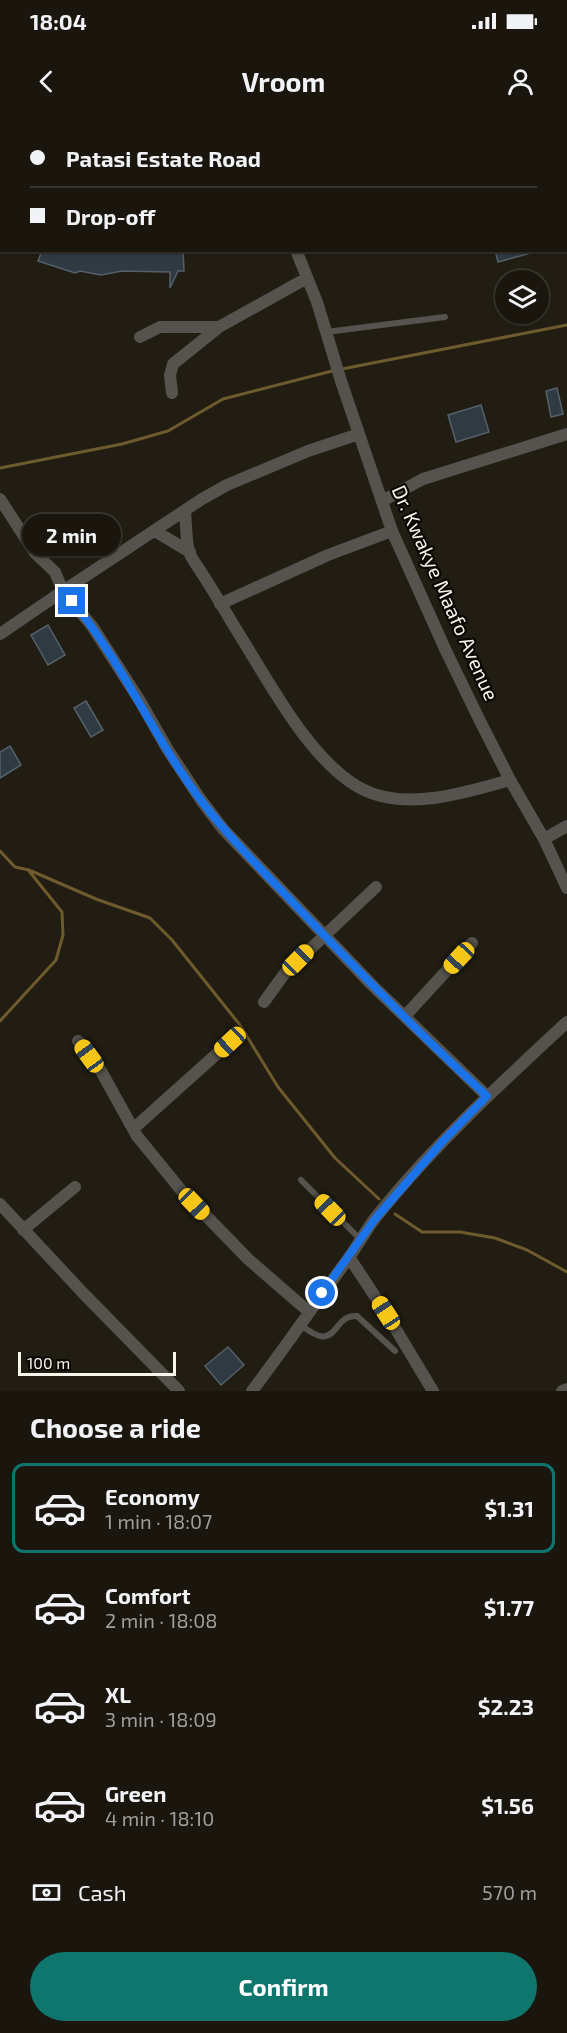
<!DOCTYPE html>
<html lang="en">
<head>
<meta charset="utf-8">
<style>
  body { margin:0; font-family:"Exo 2",sans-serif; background:#27231c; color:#f1f3f6; height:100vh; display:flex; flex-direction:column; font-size:22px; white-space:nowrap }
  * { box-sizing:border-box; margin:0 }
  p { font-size:20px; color:#9f9f9e }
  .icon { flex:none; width:33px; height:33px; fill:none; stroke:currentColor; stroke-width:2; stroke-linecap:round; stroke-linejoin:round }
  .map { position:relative; height:1271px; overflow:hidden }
  .side { display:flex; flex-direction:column; background:#1a160e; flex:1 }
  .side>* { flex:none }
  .hud { position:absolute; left:0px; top:0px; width:567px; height:132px; box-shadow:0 2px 4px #0004,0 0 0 2px #38352e; display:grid; align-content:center; height:132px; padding:0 30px; background:#1a160e }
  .controls { position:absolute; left:495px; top:150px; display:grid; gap:12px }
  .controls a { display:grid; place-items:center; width:54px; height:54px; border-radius:50%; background:#1a160e; box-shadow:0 2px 4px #0004,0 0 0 2px #38352e; font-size:30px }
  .scale { position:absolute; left:18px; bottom:15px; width:158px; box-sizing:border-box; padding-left:6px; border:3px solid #f7f4ec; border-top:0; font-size:16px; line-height:21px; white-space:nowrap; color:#f7f4ec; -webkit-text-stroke:4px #0a0804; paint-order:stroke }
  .end { position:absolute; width:27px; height:27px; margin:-14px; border:8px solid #1a73e8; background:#fff; box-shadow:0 0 0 3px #fff }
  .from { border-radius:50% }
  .bubble { position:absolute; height:42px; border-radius:21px; background:#1a160e; box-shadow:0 2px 4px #0004,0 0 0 2px #38352e; font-size:20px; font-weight:700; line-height:42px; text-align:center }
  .car { position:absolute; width:18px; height:36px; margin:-18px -9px; border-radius:8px; box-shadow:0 0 4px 2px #0007; background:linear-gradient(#f5c518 24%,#345 0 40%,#f5c518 0 76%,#345 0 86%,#f5c518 0) }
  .hud b { display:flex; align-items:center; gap:21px; height:57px; font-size:22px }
  .hud b+b { border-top:2px solid #38352e }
  .hud i { width:15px; height:15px; background:#f1f3f6 }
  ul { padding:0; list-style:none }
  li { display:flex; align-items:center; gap:18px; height:90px; margin:0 12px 9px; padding:0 18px; border:3px solid transparent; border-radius:12px }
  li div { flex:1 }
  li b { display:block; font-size:22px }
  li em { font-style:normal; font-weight:700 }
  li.current { border-color:#0f766e }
  li>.icon { width:54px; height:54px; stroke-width:1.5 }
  h2 { padding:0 30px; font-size:27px; line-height:72px }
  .pay { display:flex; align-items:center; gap:15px; height:66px; padding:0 30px; font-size:22px }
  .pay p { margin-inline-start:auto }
  .action { display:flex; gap:12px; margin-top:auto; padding:12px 30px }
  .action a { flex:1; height:69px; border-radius:36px; background:#0f766e; color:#fff; font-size:24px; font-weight:700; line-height:69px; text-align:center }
  .status { display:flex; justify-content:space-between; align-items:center; height:42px; padding:0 30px; background:#1a160e; direction:ltr }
  .status svg { height:16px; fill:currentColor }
  header { display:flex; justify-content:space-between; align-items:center; height:78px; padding:0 30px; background:#1a160e; font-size:27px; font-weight:700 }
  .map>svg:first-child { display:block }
</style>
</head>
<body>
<div class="status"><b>18:04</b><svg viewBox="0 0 49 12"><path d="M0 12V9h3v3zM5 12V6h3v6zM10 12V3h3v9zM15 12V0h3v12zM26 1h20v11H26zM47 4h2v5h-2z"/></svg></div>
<header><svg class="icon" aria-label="back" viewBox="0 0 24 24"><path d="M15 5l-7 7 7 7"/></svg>Vroom<svg class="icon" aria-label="person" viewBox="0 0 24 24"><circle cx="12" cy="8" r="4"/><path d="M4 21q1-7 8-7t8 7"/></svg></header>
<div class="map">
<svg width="567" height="1271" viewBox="0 0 567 1271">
  <rect width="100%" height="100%" fill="#221d12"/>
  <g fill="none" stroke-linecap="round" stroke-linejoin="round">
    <path stroke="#6e5b2d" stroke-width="3" d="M342 249 567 205
      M0 348 122 324 168 311 223 279 336 250
      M0 731 15 747 29 750 96 779 150 798 172 820 240 905 278 967 335 1038 379 1079
      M0 901 56 840 63 815 62 792 29 751
      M395 1094 422 1112H460L495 1118 527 1130 567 1152"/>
  </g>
  <path fill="#2f3a43" stroke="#54606a" stroke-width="1.5" d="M42 130H183L184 151H178L170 168V152L122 151 101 155 80 151 75 153 38 141Z
    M495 130H531V133L498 142Z
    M557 268 563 294 551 297 546 271Z
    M481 285 489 312 456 322 448 295Z
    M48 505 65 535 48 545 31 515Z
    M86 581 103 610 91 617 74 588Z
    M10 626 21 645 0 658V632Z
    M228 1227 244 1245 221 1265 205 1246Z"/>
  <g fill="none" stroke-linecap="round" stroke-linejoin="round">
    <path stroke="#56534e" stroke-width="6" d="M326 212 445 197
      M301 1060 360 1119
      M301 1205C339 1236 331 1194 357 1196L395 1231"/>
    <path stroke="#56534e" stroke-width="12" d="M256 0 257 2
      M508 0 509 2
      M566 55H567
      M0 64 2 65
      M296 130 317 182 341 261 392 411 446 531 480 601 510 660 544 719 567 768
      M140 217 160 207H219L307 158
      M172 273 170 255 173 244 219 207
      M0 379 35 433 55 452 63 471 202 379 227 365 308 331 359 314
      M382 381 423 359 567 314
      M185 391C186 403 186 420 189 432 192 440 199 448 203 455 214 472 224 489 234 506 267 557 313 651 371 673 414 689 467 672 510 660
      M155 411 190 432
      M220 484 328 435 392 411
      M0 514 63 471 92 506 140 581 168 630 201 680 223 709 373 866 487 976
      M544 719 567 706
      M264 882 285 853 376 767
      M405 896 472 823
      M78 921 101 951 137 1016 181 1070 248 1139 308 1191
      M133 1009 230 922
      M0 1084 83 1173 179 1271
      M23 1110 75 1067
      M349 1137 386 1193 433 1271
      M252 1271C285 1228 315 1183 348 1139 358 1125 366 1110 376 1097 433 1026 500 964 567 902
      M562 1271 567 1269"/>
  </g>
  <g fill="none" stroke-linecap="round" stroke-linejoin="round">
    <path stroke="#1a73e8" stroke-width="8" d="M72 481C123 543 154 619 203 683 232 721 267 755 300 790 361 854 422 917 487 976L442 1022 375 1099 322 1173"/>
  </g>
  <g text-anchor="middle" stroke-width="4.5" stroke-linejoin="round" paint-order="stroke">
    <g font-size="20" fill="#f7f4ec" stroke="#0a0804">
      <text transform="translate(445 473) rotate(66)" y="7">Dr. Kwakye Maafo Avenue</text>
    </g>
  </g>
</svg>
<div class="controls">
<a><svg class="icon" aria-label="layers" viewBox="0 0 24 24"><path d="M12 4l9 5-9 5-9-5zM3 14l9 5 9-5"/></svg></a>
</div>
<div class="scale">100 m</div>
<i class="end from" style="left:322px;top:1173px"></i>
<i class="end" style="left:72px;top:481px"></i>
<div class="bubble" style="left:22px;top:394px;width:99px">2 min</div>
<i class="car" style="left:459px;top:838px;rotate:223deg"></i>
<i class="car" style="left:298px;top:840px;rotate:45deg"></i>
<i class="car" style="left:230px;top:922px;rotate:227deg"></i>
<i class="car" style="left:89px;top:936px;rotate:324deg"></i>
<i class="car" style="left:194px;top:1084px;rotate:136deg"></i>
<i class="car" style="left:330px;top:1090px;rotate:316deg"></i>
<i class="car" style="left:386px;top:1193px;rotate:327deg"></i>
<div class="hud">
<b><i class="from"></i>Patasi Estate Road</b>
<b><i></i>Drop-off</b>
</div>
</div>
<section class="side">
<h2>Choose a ride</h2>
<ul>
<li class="current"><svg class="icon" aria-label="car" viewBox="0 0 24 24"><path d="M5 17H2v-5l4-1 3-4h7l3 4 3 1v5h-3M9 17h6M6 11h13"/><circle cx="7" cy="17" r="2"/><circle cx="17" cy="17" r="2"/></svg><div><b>Economy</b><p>1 min · 18:07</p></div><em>$1.31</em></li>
<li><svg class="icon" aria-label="car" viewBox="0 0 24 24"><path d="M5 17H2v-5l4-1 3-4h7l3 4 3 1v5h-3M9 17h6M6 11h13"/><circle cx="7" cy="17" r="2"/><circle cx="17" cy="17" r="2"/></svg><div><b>Comfort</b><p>2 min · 18:08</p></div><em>$1.77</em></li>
<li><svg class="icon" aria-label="car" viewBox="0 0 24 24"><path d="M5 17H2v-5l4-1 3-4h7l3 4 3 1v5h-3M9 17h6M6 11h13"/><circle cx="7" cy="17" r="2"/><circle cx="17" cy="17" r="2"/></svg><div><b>XL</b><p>3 min · 18:09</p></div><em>$2.23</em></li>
<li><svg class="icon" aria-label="car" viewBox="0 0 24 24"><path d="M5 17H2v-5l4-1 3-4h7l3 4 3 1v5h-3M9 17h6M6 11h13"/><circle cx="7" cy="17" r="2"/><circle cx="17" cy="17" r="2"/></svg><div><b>Green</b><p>4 min · 18:10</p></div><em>$1.56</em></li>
</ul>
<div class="pay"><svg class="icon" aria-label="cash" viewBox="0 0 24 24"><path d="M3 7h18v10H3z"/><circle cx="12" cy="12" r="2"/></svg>Cash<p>570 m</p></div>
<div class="action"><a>Confirm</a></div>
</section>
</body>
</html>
